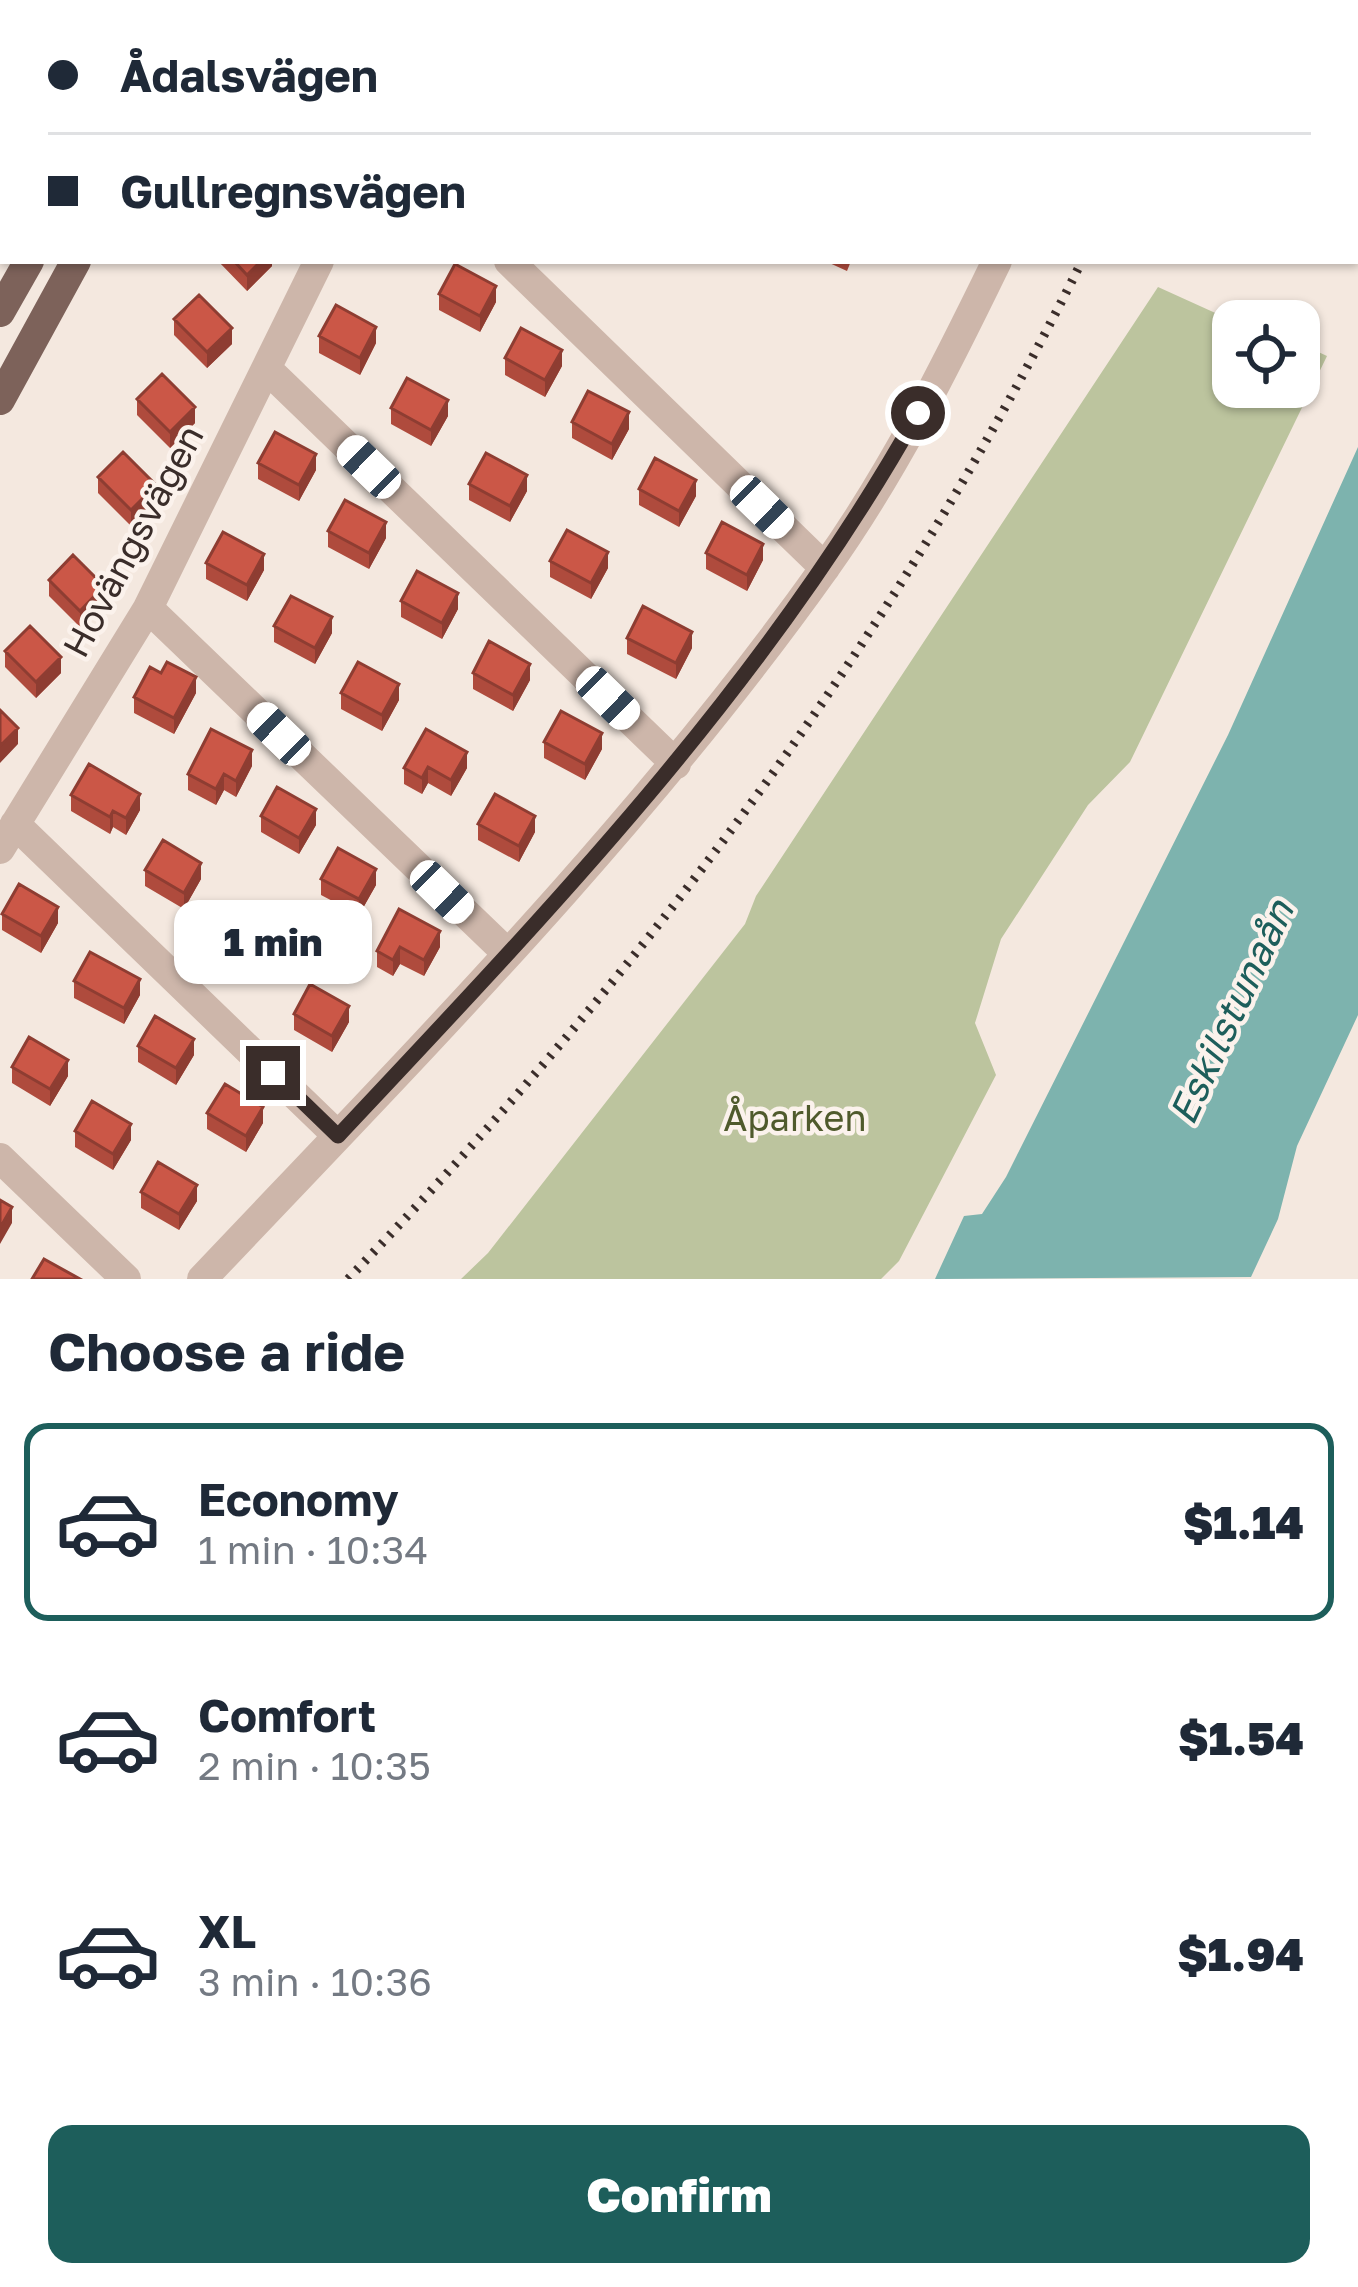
<!DOCTYPE html>
<html lang="en">
<head>
<meta charset="utf-8">
<style>
  body { margin:0; font-family:"Golos Text",sans-serif; background:#f6f6f7; color:#1f2937; height:100vh; display:flex; flex-direction:column; font-size:45px; white-space:nowrap }
  * { box-sizing:border-box; margin:0 }
  p { font-size:39px; color:#747a83 }
  .icon { flex:none; width:66px; height:66px; fill:none; stroke:currentColor; stroke-width:2; stroke-linecap:round; stroke-linejoin:round }
  .map { position:relative; height:1279px; overflow:hidden }
  .side { display:flex; flex-direction:column; background:#fff; flex:1 }
  .side>* { flex:none }
  .hud { position:absolute; left:0px; top:0px; width:1359px; height:264px; box-shadow:0 3px 9px #0004; display:grid; align-content:center; height:264px; padding:0 48px; background:#fff }
  .buttons { position:absolute; left:1212px; top:300px; display:grid; gap:24px }
  .buttons a { display:grid; place-items:center; width:108px; height:108px; border-radius:24px; background:#fff; box-shadow:0 3px 9px #0004; font-size:60px }
  .end { position:absolute; width:54px; height:54px; margin:-27px; border:15px solid #3a2d2a; background:#fff; box-shadow:0 0 0 6px #fff }
  .from { border-radius:50% }
  .bubble { position:absolute; height:84px; border-radius:24px; background:#fff; box-shadow:0 3px 9px #0004; font-size:39px; font-weight:800; line-height:84px; text-align:center }
  .car { position:absolute; width:36px; height:72px; margin:-36px -18px; border-radius:15px; box-shadow:0 0 9px 3px #0007; background:linear-gradient(#fff 24%,#345 0 40%,#fff 0 76%,#345 0 86%,#fff 0) }
  .hud b { display:flex; align-items:center; gap:42px; height:114px; font-size:45px }
  .hud b+b { border-top:3px solid #e0e1e3 }
  .hud i { width:30px; height:30px; background:#1f2937 }
  ul { padding:0; list-style:none }
  li { display:flex; align-items:center; gap:36px; height:198px; margin:0 24px 18px; padding:0 24px; border:6px solid transparent; border-radius:24px }
  li div { flex:1 }
  li b { display:block; font-size:45px }
  li em { font-style:normal; font-weight:800 }
  li.active { border-color:#1d5e5b }
  li>.icon { width:108px; height:108px; stroke-width:1.5 }
  h2 { padding:0 48px; font-size:54px; line-height:144px }
  .button { display:flex; gap:24px; margin-top:auto; padding:24px 48px }
  .button a { flex:1; height:138px; border-radius:24px; background:#1d5e5b; color:#fff; font-size:48px; font-weight:800; line-height:138px; text-align:center }
  .map>svg:first-child { display:block }
</style>
</head>
<body>
<div class="map">
<svg width="1358" height="1279" viewBox="0 0 1358 1279">
  <rect width="100%" height="100%" fill="#f4e8df"/>
  <path fill="#bcc49e" d="M1158 287 1233 321V387H1299V343L1327 356 1130 762 1088 805 1001 939 975 1023 996 1075 899 1261 881 1279H461L488 1253 745 924 756 896Z"/>
  <path fill="#7db3ae" d="M1358 447V1015L1297 1146 1278 1219 1251 1277 935 1279 964 1216 982 1214 1006 1177 1228 735Z"/>
  <g fill="none" stroke-linecap="round" stroke-linejoin="round">
    <path stroke="#cdb6aa" stroke-width="30" d="M1045 0 1052 3
      M454 3 455 0
      M1126 3 1127 0
      M1356 3 1357 0
      M509 261 825 568
      M267 369 676 764
      M148 608 508 954
      M15 824 338 1136
      M0 849 148 608 319 261
      M0 1158 126 1279
      M202 1279C418 1051 641 826 824 569 892 474 946 366 997 261"/>
    <path stroke="#7d625a" stroke-width="30" d="M169 3 171 0
      M216 3 218 0
      M0 312 29 261
      M0 400 76 261"/>
    <path stroke="#3a2d2a" stroke-width="9" stroke-dasharray="3 9" stroke-linecap="butt" d="M1199 3 1200 0
      M348 1279C646 968 890 647 1082 261"/>
  </g>
  <path fill="#af4b3d" d="M334 0H406L404 3H334Z
    M489 0H682L686 3H489Z
    M748 0H974V3H748Z
    M218 261H272V266L247 291Z
    M825 261H851L847 271Z
    M439 294 496 302 480 332 439 310Z
    M174 319 232 344 207 368 174 335Z
    M319 336 376 343 360 375 319 353Z
    M505 358 562 366 545 397 505 375Z
    M137 399 195 423 170 448 137 415Z
    M391 408 448 416 431 446 391 424Z
    M572 422 629 429 612 460 572 438Z
    M258 463 316 470 299 501 258 479Z
    M98 477 156 501 131 526 98 493Z
    M469 484 527 491 510 522 469 500Z
    M639 489 696 496 679 527 639 505Z
    M328 531 386 538 369 569 328 547Z
    M706 553 763 560 747 591 706 569Z
    M550 561 608 568 591 599 550 577Z
    M206 563 264 570 247 601 206 579Z
    M49 580 104 602 80 627 49 596Z
    M401 601 458 609 442 639 401 617Z
    M274 626 332 633 315 664 274 642Z
    M627 638 692 648 676 679 627 654Z
    M5 651 61 673 36 698 5 667Z
    M473 673 530 680 513 711 473 689Z
    M196 693 174 734 134 713V697Z
    M341 693 399 700 382 731 341 709Z
    M544 742 602 749 585 780 544 758Z
    M252 766 236 797 224 790 216 805 188 790V774Z
    M404 768H467L451 796 428 783 422 794 404 784Z
    M71 795 140 810 126 835 113 827 110 834 71 811Z
    M261 816 316 825 299 854 261 832Z
    M478 824 535 832 519 862 478 840Z
    M145 870 201 879 184 909 145 886Z
    M321 879 376 885 359 915 321 895Z
    M2 914 58 923 41 953 2 930Z
    M440 931V947L424 976 400 964 393 976 377 967V951Z
    M221 940 277 949 259 979 221 956Z
    M74 981 140 995 124 1024 74 998Z
    M294 1014 349 1022 332 1052 294 1030Z
    M138 1046 194 1055 176 1085 138 1062Z
    M12 1067 68 1076 50 1106 12 1083Z
    M207 1113 263 1123 246 1152 207 1129Z
    M75 1131 131 1140 113 1170 75 1147Z
    M141 1192 197 1201 179 1230 141 1208Z"/>
  <path fill="#8e3d32" d="M1 0H8L7 3H3V16L0 25Z
    M383 0H406L404 3H381Z
    M261 261H272V266L247 291V275Z
    M496 286V302L480 332V316Z
    M376 327V343L360 375V358Z
    M232 328V344L207 368V352Z
    M562 350V366L545 397V380Z
    M448 400V416L431 446V430Z
    M195 407V423L170 448V432Z
    M629 412V429L612 460V444Z
    M316 454V470L299 501V485Z
    M527 475V491L510 522V506Z
    M696 480V496L679 527V511Z
    M156 485V501L131 526V510Z
    M386 522V538L369 569V553Z
    M763 544V560L747 591V575Z
    M608 552V568L591 599V583Z
    M264 554V570L247 601V585Z
    M104 586V602L80 627V611Z
    M458 593V609L442 639V623Z
    M332 617V633L315 664V648Z
    M692 632V648L676 679V663Z
    M61 657V673L36 698V682Z
    M530 664V680L513 711V695Z
    M196 677V693L174 734V718Z
    M399 684V700L382 731V715Z
    M18 728V744L0 763V746Z
    M602 733V749L585 780V764Z
    M252 750V766L236 797V781Z
    M467 752V768L451 796V780Z
    M428 767V783L422 794V778Z
    M224 774V790L216 805V789Z
    M140 794V810L126 835V818Z
    M316 809V825L299 854V838Z
    M113 811V827L110 834V817Z
    M535 816V832L519 862V846Z
    M201 863V879L184 909V893Z
    M376 869V885L359 915V899Z
    M58 907V923L41 953V936Z
    M440 931V947L424 976V960Z
    M277 933V949L259 979V963Z
    M400 947V964L393 976V960Z
    M140 979V995L124 1024V1008Z
    M349 1006V1022L332 1052V1036Z
    M194 1039V1055L176 1085V1068Z
    M68 1060V1076L50 1106V1089Z
    M263 1107V1123L246 1152V1136Z
    M131 1124V1140L113 1170V1154Z
    M197 1185V1201L179 1230V1214Z
    M12 1207V1223L0 1244V1228Z"/>
  <path fill="#cb5747" stroke="#8e3d32" stroke-width="3" d="M357 0H383L381 3H363Z
    M571 0H682L686 2 577 3Z
    M750 0H818L817 3H749Z
    M856 0H963L962 3H864Z
    M234 261H261L247 275Z
    M455 264 496 286 480 316 439 294Z
    M199 295 232 328 207 352 174 319Z
    M336 305 376 327 360 358 319 336Z
    M521 328 562 350 545 380 505 358Z
    M162 374 195 407 170 432 137 399Z
    M407 378 448 400 431 430 391 408Z
    M588 391 629 412 612 444 572 422Z
    M275 432 316 454 299 485 258 463Z
    M123 452 156 485 131 510 98 477Z
    M486 453 527 475 510 506 469 484Z
    M655 458 696 480 679 511 639 489Z
    M345 500 386 522 369 553 328 531Z
    M722 522 763 544 747 575 706 553Z
    M567 530 608 552 591 583 550 561Z
    M223 532 264 554 247 585 206 563Z
    M73 555 104 586 80 611 49 580Z
    M417 571 458 593 442 623 401 601Z
    M291 596 332 617 315 648 274 626Z
    M643 606 692 632 676 663 627 638Z
    M30 626 61 657 36 682 5 651Z
    M489 641 530 664 513 695 473 673Z
    M167 662 196 677 174 718 134 697 150 667 161 673Z
    M358 662 399 684 382 715 341 693Z
    M0 710 18 728 0 746Z
    M561 711 602 733 585 764 544 742Z
    M211 729 252 750 236 781 224 774 216 789 188 774Z
    M426 729 467 752 451 780 428 767 422 778 404 768Z
    M89 764 140 794 126 818 113 811 110 817 71 795Z
    M277 787 316 809 299 838 261 816Z
    M495 794 535 816 519 846 478 824Z
    M163 840 201 863 184 893 145 870Z
    M338 848 376 869 359 899 321 879Z
    M19 884 58 907 41 936 2 914Z
    M399 909 440 931 424 960 400 947 393 960 377 951Z
    M238 911 277 933 259 963 221 940Z
    M90 952 140 979 124 1008 74 981Z
    M310 984 349 1006 332 1036 294 1014Z
    M155 1016 194 1039 176 1068 138 1046Z
    M29 1037 68 1060 50 1089 12 1067Z
    M225 1084 263 1107 246 1136 207 1113Z
    M92 1101 131 1124 113 1154 75 1131Z
    M158 1162 197 1185 179 1214 141 1192Z
    M0 1200 12 1207 0 1228Z
    M44 1259 80 1279H32Z"/>
  <g fill="none" stroke-linecap="round" stroke-linejoin="round">
    <path stroke="#3a2d2a" stroke-width="15" d="M273 1073 338 1136C550 910 766 685 918 413"/>
  </g>
  <g text-anchor="middle" stroke-width="9" stroke-linejoin="round" paint-order="stroke">
    <g font-size="36" fill="#3a2d2a" stroke="#fbf2ec">
      <text transform="translate(133 541) rotate(-62)" y="13">Hovängsvägen</text>
    </g>
    <g font-size="36" fill="#4f5a2c" stroke="#fbf2ec">
      <text x="795" y="1131">Åparken</text>
    </g>
    <g font-size="39" font-style="italic" fill="#1d5e5b" stroke="#fbf2ec">
      <text transform="translate(1231 1012) rotate(-65)" y="14">Eskilstunaån</text>
    </g>
  </g>
</svg>
<div class="buttons">
<a><svg class="icon" aria-label="locate" viewBox="0 0 24 24"><circle cx="12" cy="12" r="6"/><path d="M12 2v4M12 18v4M2 12h4M18 12h4"/></svg></a>
</div>
<i class="end from" style="left:918px;top:413px"></i>
<i class="end" style="left:273px;top:1073px"></i>
<div class="bubble" style="left:174px;top:900px;width:198px">1 min</div>
<i class="car" style="left:369px;top:467px;rotate:314deg"></i>
<i class="car" style="left:762px;top:507px;rotate:134deg"></i>
<i class="car" style="left:608px;top:698px;rotate:134deg"></i>
<i class="car" style="left:279px;top:734px;rotate:314deg"></i>
<i class="car" style="left:442px;top:892px;rotate:134deg"></i>
<div class="hud">
<b><i class="from"></i>Ådalsvägen</b>
<b><i></i>Gullregnsvägen</b>
</div>
</div>
<section class="side">
<h2>Choose a ride</h2>
<ul>
<li class="active"><svg class="icon" aria-label="car" viewBox="0 0 24 24"><path d="M5 17H2v-5l4-1 3-4h7l3 4 3 1v5h-3M9 17h6M6 11h13"/><circle cx="7" cy="17" r="2"/><circle cx="17" cy="17" r="2"/></svg><div><b>Economy</b><p>1 min · 10:34</p></div><em>$1.14</em></li>
<li><svg class="icon" aria-label="car" viewBox="0 0 24 24"><path d="M5 17H2v-5l4-1 3-4h7l3 4 3 1v5h-3M9 17h6M6 11h13"/><circle cx="7" cy="17" r="2"/><circle cx="17" cy="17" r="2"/></svg><div><b>Comfort</b><p>2 min · 10:35</p></div><em>$1.54</em></li>
<li><svg class="icon" aria-label="car" viewBox="0 0 24 24"><path d="M5 17H2v-5l4-1 3-4h7l3 4 3 1v5h-3M9 17h6M6 11h13"/><circle cx="7" cy="17" r="2"/><circle cx="17" cy="17" r="2"/></svg><div><b>XL</b><p>3 min · 10:36</p></div><em>$1.94</em></li>
</ul>
<div class="button"><a>Confirm</a></div>
</section>
</body>
</html>
